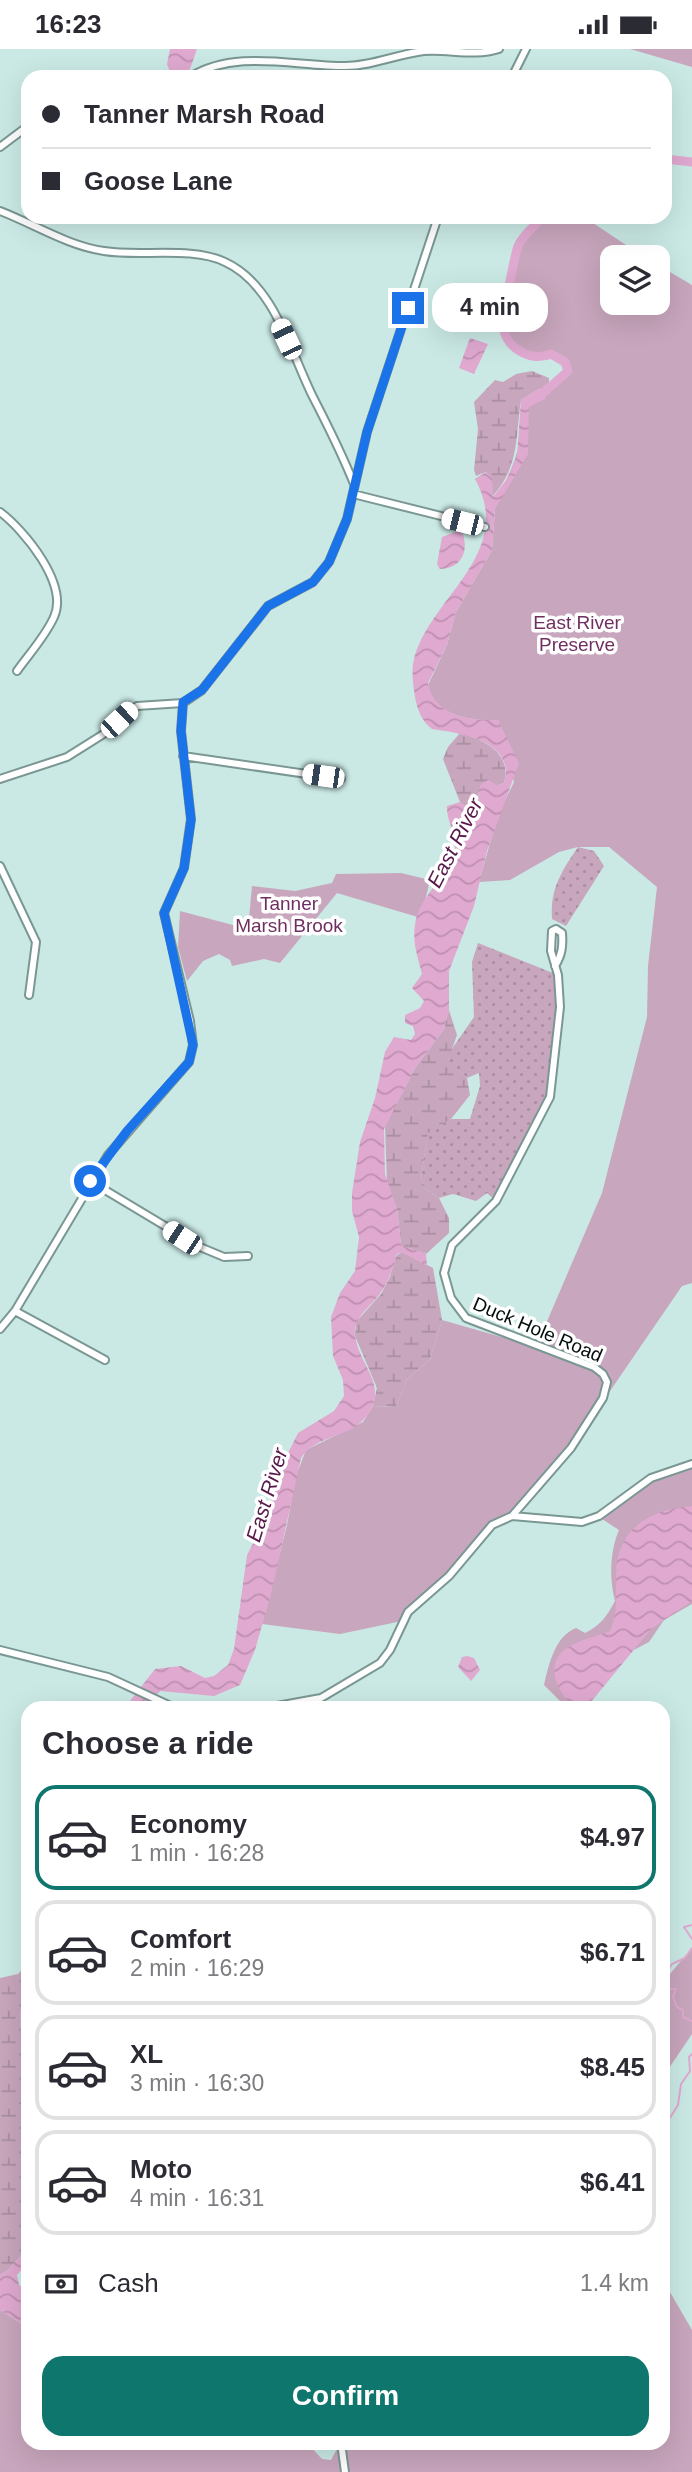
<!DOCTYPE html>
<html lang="en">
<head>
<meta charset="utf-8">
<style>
  body { margin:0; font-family:Arial,sans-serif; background:#f2f2f3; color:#2b2b33; height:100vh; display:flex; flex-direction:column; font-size:26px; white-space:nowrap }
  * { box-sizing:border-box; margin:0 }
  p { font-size:23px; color:#7c7c81 }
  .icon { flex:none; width:38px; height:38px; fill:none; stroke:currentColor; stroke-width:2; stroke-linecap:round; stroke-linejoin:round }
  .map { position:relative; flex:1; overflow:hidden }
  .drawer { position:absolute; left:21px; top:1652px; width:649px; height:749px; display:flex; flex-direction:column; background:#fff; border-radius:21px; box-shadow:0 7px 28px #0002 }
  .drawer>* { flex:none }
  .banner { position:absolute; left:21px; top:21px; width:651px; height:154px; border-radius:21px; box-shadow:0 7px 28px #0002; display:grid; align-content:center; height:154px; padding:0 21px; background:#fff }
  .controls { position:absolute; left:600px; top:196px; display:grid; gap:14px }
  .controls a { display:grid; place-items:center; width:70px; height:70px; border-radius:14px; background:#fff; box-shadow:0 7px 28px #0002; font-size:35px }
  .end { position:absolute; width:32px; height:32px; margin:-16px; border:9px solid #1a73e8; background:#fff; box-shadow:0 0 0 4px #fff }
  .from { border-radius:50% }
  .bubble { position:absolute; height:49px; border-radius:21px; background:#fff; box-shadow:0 7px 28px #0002; font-size:23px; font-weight:800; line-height:49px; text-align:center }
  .car { position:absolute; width:21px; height:42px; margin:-21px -10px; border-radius:9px; box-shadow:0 0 5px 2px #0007; background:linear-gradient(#fff 24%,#345 0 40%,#fff 0 76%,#345 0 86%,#fff 0) }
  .banner b { display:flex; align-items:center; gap:24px; height:66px; font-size:26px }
  .banner b+b { border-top:2px solid #e1e1e2 }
  .banner i { width:18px; height:18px; background:#2b2b33 }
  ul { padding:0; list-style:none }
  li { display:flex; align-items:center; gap:21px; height:105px; margin:0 14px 10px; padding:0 7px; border:4px solid #e1e1e2; border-radius:21px }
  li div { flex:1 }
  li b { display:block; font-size:26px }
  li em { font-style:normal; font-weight:800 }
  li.active { border-color:#0f766e }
  li>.icon { width:63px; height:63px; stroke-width:1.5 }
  h2 { padding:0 21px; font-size:32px; line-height:84px }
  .pay { display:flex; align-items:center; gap:18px; height:77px; padding:0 21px; font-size:26px }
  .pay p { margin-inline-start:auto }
  .button { display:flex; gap:14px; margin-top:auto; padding:14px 21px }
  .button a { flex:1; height:80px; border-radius:21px; background:#0f766e; color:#fff; font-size:28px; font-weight:800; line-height:80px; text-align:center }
  .status { display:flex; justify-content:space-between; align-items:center; height:49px; padding:0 35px; background:#fff; direction:ltr }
  .status svg { height:19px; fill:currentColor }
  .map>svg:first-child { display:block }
</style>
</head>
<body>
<div class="status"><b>16:23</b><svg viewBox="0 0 49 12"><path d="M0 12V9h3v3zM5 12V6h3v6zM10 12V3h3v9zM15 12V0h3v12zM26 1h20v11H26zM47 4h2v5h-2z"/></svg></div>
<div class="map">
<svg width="692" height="2423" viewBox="0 0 692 2423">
  <defs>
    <pattern id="grass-dots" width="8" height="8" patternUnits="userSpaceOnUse" patternTransform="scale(1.75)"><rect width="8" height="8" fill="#c8a6bd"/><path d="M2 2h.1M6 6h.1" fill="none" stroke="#aa8ea1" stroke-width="1.8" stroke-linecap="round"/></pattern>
    <pattern id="wetland-marsh" width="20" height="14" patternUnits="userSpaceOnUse" patternTransform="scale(1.75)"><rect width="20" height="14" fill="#c8a6bd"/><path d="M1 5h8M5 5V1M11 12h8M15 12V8" fill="none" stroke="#aa8ea1"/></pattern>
    <pattern id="water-waves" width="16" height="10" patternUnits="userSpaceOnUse" patternTransform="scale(1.75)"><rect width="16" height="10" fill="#e0a9d0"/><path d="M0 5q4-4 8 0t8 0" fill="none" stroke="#bf90b1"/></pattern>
  </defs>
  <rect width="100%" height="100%" fill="#cae9e5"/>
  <path fill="url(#grass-dots)" d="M578 798 594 802 604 817 566 877 552 870C550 839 562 822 578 798Z
    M478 894 558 926 559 940 550 1048 496 1152 487 1144 476 1152 453 1145 439 1149 425 1139 421 1129 428 1083 451 1070H470L480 1037 479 1024 467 1029 448 1012 449 1004 474 968 472 913Z"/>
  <path fill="url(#wetland-marsh)" d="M532 322 549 329V334L521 351C515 391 520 417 491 449L492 429 486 423 476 427 474 421 478 380 474 353 495 331 503 333 516 325Z
    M460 684C484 691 512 703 504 734L478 743 481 760 474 764 460 753 443 710 448 698Z
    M449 961 457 986 448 1011 467 1029 470 1046 451 1070 428 1084 421 1129 425 1139 439 1149 449 1169V1184L426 1205 401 1196 397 1160 387 1135 385 1077 415 1019 444 980Z
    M402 1203 433 1219 442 1271 430 1311 407 1330 396 1358 373 1357 377 1339 355 1287 356 1273 381 1245 390 1228 396 1207Z
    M28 1914C28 1948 11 1966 28 2000V2199L8 2221 0 2226V1929L18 1925Z"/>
  <path fill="#c8a6bd" d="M630 0H692V18Z
    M542 168H584L644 208H612V254H658V216L692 236V1234L682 1237 571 1399 512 1467 492 1476 449 1527 405 1561 402 1572 340 1585 262 1575 287 1476 296 1427 306 1401 363 1373 373 1357 396 1358 407 1330 430 1311 442 1271 536 1298 602 1144 647 968 648 917 657 838 609 798H578L559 803 510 831 479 833 498 766 514 733 498 671C473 672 434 668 428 636L447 596 456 563 492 501 495 460 492 454C514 424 522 393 526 356L568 322 560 307 551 305 540 309 529 308 513 297 503 277 518 196Z
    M401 824 430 831 421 869 337 844 280 914 264 910 232 917 230 911 219 905 203 912 187 932 178 898 180 862 248 880 252 837 295 842 332 834 336 825Z
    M692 1416V1555L664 1571 649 1593 630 1603 583 1659H567L544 1636C549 1615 555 1587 576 1579L585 1584C601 1576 607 1567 615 1552 609 1529 610 1502 619 1481L599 1468 646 1435Z
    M692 1899V1985L663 2028V1933Z
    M663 2231 692 2281V2423H0V2261L28 2279V2394H307L322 2410 331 2411 340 2394H663Z"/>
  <path fill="url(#water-waves)" d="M170 0H197L190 20 182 28H172L167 15Z
    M470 289 488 295 474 325 459 319Z
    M549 334 545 350 529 358 528 405 495 460 492 501 456 563 447 596 428 634C433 667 471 672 498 671L519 714 487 802 474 857 449 922V961L444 980 415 1019 384 1080 385 1125 397 1160 401 1196 426 1205 427 1217 402 1203 396 1206C393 1221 388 1234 379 1246 370 1258 353 1269 355 1286 359 1318 392 1338 364 1370 348 1389 316 1386 301 1409L271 1545 255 1601 240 1636 214 1647 160 1642 146 1659H117L130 1652 155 1620 181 1617 205 1629 214 1627 228 1616 234 1600 247 1506 268 1466 274 1432 298 1384 334 1362 344 1347 343 1331 333 1307 331 1268 340 1244 355 1222 359 1188 352 1162V1144L360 1093 375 1049 385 1003 394 988 411 991 415 985 413 977 405 974V966L420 959 424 952 412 939 422 925C418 909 412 893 415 876 418 849 445 830 454 805 459 790 446 772 447 757L460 753 474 764 481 760 478 743 481 735 488 731 497 736 504 734C516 692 461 684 432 680 422 673 417 660 415 648 413 635 411 622 414 610 430 548 516 505 475 430L486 423 492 429 493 448 507 430 517 407 521 351Z
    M461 481C470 499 463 520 440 520L437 515 442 488Z
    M692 1457V1552L651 1580 586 1659H576C567 1652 560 1643 556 1632 546 1596 585 1592 610 1582 619 1561 615 1546 616 1524 617 1479 651 1460 692 1457Z
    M467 1607 474 1609 480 1621 471 1632 458 1618 462 1608Z
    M28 1926V2000C15 1974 21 1953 28 1926Z
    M28 2199V2213L17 2226 19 2236 28 2243V2279L0 2261V2226L8 2221Z"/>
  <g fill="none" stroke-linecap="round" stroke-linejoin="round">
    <path stroke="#e0a9d0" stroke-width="2" d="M692 1876 684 1878 692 1890
      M665 1928 669 1940H676L673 1948 677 1958 683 1961V1968L692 1972
      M663 1929 672 1915 685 1909 692 1899
      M663 2080 678 2056 681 2035 690 2022 689 2008 692 2005
      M663 2089 664 2091"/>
    <path stroke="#e0a9d0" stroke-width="9" d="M665 110 692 113
      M541 346 568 322 565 313 551 305C531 313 506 300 503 277 502 270 515 205 518 197 522 187 535 177 542 168"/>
    <defs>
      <path id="minor" d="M190 28C236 0 292 17 345 17 373 17 397 5 424 2 449 0 474 8 499 0
        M512 28 526 0
        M0 98 28 77
        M0 162C34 175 68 197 104 202 140 208 192 197 225 213 274 235 291 304 313 348 328 377 342 405 354 435
        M353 445 485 478
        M0 463C24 481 69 535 54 568 45 588 29 605 17 622
        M183 707 341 730
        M0 730 67 708 102 686 137 657 183 654 202 641 268 557 313 533 329 513 347 470 367 383 438 168
        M0 817 36 893 29 946
        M90 1132 200 1198 224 1208 248 1207
        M15 1262 105 1311
        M0 1280 15 1262 108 1106 189 1013 193 996 190 972 164 864 184 819 191 770 181 682 183 654
        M512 1467 571 1399 603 1349 607 1333 603 1325 594 1318 466 1269 451 1249 444 1224 452 1196 496 1152 550 1048 560 958 558 926 551 902 552 882 556 880 562 884C563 897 562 906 555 917
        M0 1601 108 1628 175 1659
        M266 1659 321 1649 380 1614 390 1601 408 1563 449 1527 492 1476 512 1467 582 1473 599 1467 651 1429 692 1415
        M342 2401 345 2423"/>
    </defs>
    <use href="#minor" stroke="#7a9793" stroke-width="10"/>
    <use href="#minor" stroke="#fff" stroke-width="6"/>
  </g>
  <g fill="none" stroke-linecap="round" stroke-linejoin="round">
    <path stroke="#1a73e8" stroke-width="9" d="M90 1132 127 1082 189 1013 193 996 164 864 184 819 191 771 181 682 183 653 202 641 268 557 313 533 329 513 347 470 367 383 408 259"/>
  </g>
  <g text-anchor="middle" stroke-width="7" stroke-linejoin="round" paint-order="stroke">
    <g font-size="19" fill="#702f60" stroke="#fff">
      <text x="577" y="580">East River<tspan x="577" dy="22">Preserve</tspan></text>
      <text x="289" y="861">Tanner<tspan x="289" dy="22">Marsh Brook</tspan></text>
    </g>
    <g font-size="19" fill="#040e0d" stroke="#fff">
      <text transform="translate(538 1280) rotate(23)" y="7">Duck Hole Road</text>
    </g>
    <g font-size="21" font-style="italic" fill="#58184a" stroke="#fff">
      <text transform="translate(455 794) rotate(-63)" y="7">East River</text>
      <text transform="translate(267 1446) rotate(-73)" y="7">East River</text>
    </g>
  </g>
</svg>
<div class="controls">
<a><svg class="icon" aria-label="layers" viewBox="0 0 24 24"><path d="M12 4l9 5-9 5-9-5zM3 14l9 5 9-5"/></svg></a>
</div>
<i class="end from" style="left:90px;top:1132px"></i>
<i class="end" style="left:408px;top:259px"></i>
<div class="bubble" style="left:432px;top:234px;width:116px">4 min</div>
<i class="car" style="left:286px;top:290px;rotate:335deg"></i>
<i class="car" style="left:462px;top:473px;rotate:284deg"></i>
<i class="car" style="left:119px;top:671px;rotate:47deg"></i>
<i class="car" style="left:323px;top:727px;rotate:278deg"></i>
<i class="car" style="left:182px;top:1189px;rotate:303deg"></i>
<div class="banner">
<b><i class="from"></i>Tanner Marsh Road</b>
<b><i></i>Goose Lane</b>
</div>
<section class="drawer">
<h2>Choose a ride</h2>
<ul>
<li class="active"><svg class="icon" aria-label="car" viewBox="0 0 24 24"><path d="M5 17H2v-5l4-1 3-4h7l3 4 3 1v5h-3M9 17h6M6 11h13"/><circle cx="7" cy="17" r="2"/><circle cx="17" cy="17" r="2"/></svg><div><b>Economy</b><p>1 min · 16:28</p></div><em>$4.97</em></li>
<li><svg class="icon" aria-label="car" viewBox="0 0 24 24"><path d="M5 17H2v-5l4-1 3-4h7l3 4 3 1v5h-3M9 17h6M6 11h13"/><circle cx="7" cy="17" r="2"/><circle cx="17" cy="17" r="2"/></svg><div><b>Comfort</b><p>2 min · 16:29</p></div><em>$6.71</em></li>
<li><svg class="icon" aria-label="car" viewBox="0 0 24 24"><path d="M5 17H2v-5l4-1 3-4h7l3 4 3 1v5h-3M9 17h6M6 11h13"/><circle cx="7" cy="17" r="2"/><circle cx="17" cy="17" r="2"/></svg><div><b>XL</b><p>3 min · 16:30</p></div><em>$8.45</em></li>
<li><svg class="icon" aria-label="car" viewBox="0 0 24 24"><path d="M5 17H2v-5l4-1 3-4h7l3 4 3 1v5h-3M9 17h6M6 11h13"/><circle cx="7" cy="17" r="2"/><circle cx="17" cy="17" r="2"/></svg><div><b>Moto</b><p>4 min · 16:31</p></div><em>$6.41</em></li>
</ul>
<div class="pay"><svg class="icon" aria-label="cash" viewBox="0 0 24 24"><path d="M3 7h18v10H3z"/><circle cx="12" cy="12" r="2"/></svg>Cash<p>1.4 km</p></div>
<div class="button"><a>Confirm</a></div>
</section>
</div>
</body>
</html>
